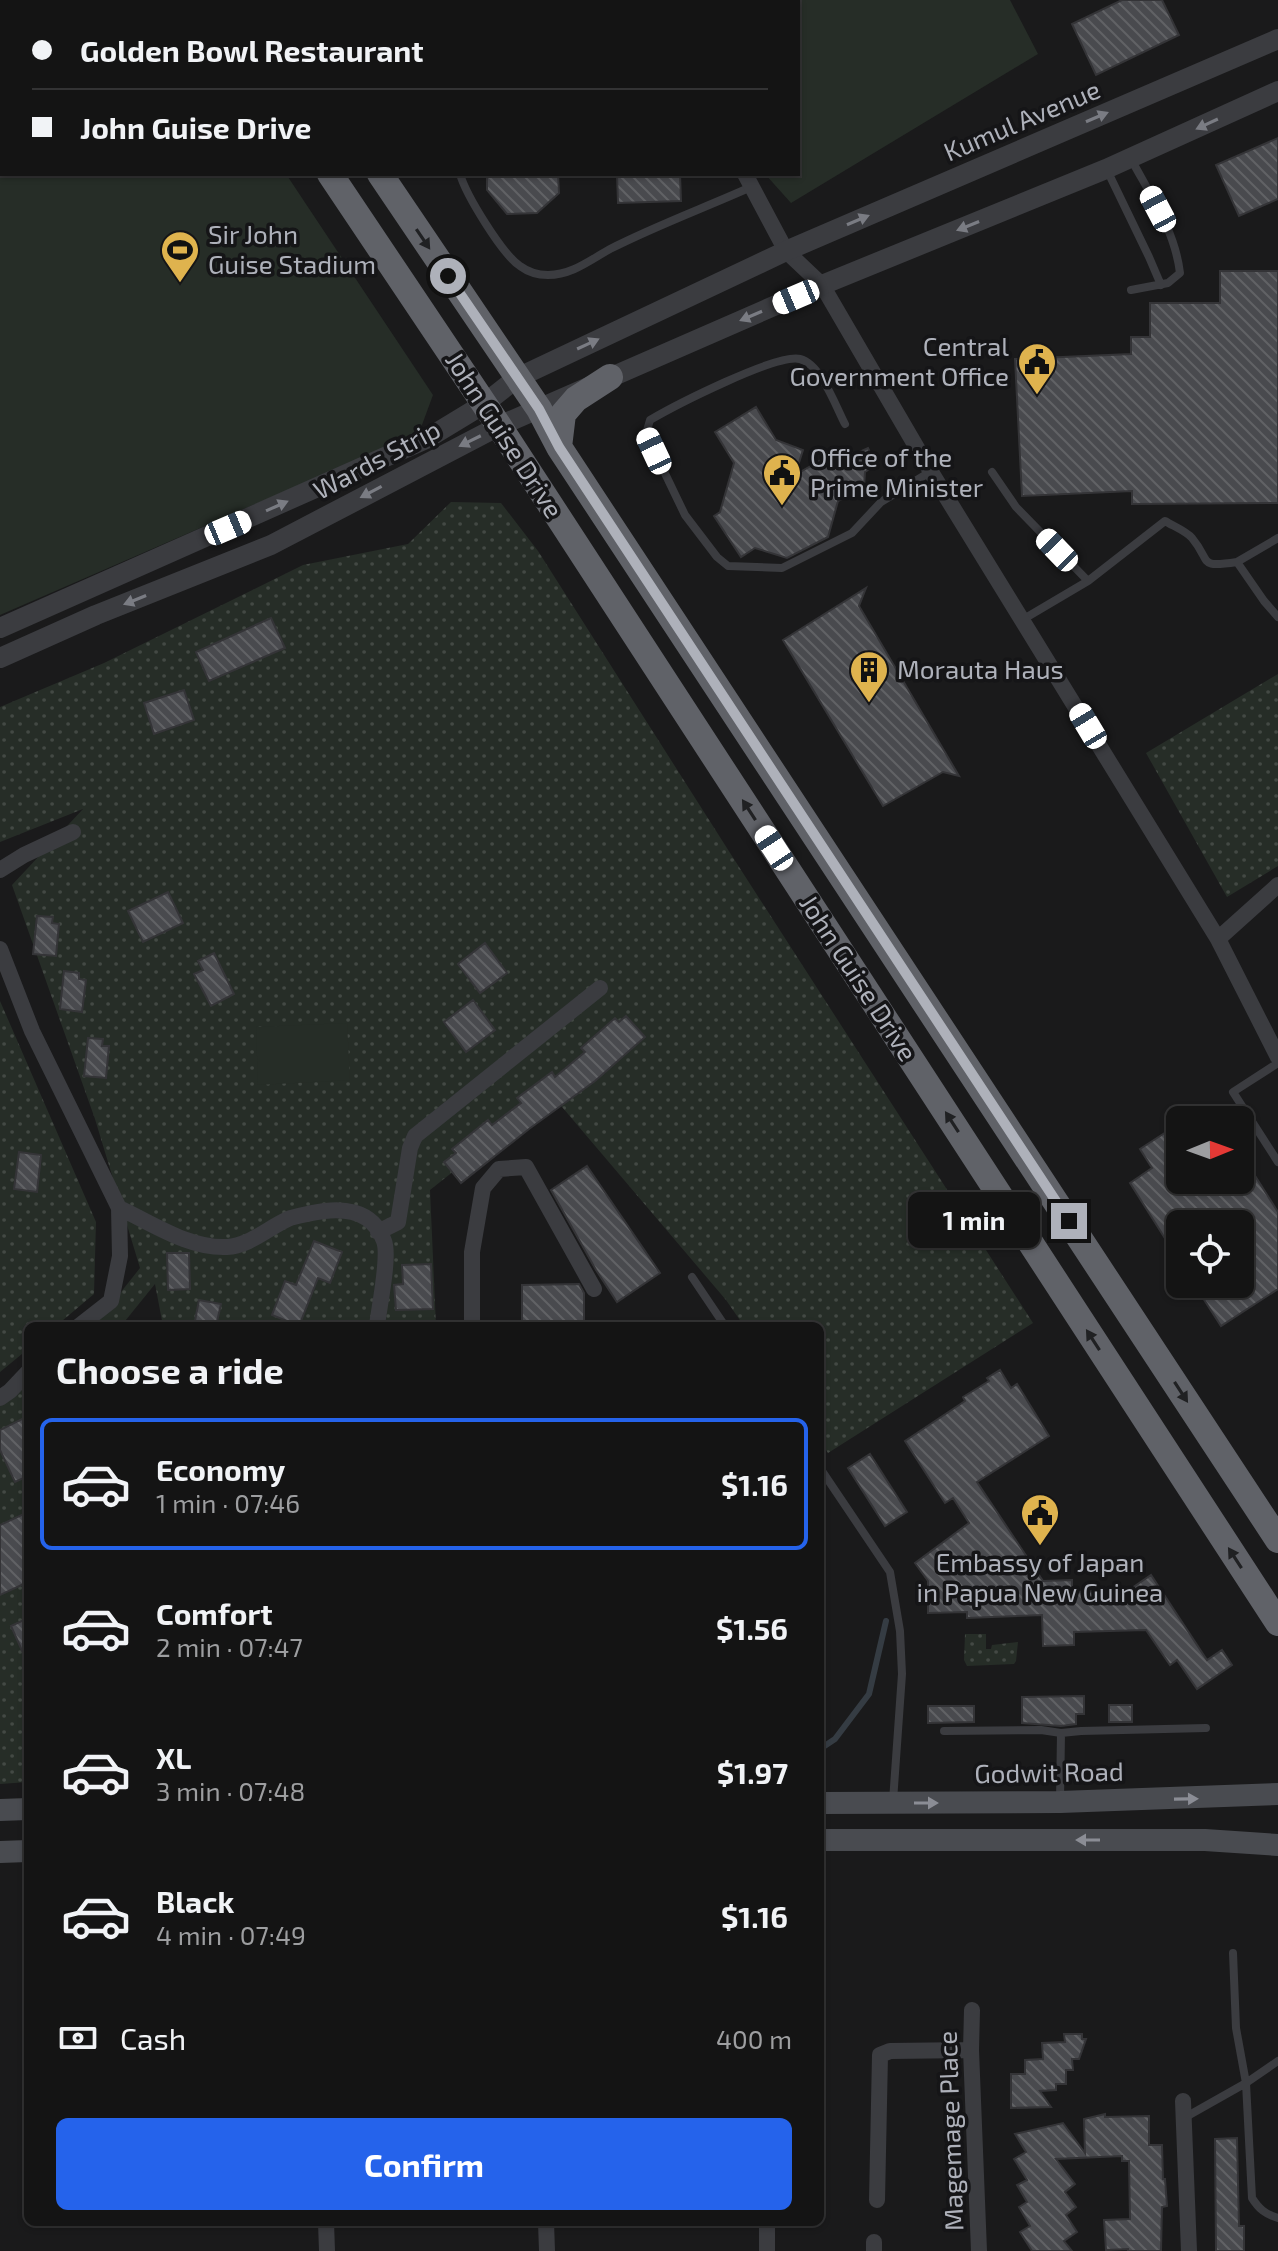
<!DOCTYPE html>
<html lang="en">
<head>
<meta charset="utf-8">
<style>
  body { margin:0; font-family:"Exo 2",sans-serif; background:#1d1d1d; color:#f1f3f6; height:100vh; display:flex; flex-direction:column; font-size:30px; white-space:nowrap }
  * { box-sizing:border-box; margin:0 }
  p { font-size:26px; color:#9d9ea0 }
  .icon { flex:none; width:44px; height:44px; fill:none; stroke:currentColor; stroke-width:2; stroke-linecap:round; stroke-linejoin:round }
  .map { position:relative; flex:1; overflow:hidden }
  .drawer { position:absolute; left:24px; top:1322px; width:800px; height:904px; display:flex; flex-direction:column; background:#141414; border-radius:12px; box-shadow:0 2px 6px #0004,0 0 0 2px #333334 }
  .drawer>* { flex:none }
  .guide { position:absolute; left:0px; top:0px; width:800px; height:176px; box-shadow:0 2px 6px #0004,0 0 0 2px #333334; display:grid; align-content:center; height:176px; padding:0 32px; background:#141414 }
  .needle { width:52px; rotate:89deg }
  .tools { position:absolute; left:1166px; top:1106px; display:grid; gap:16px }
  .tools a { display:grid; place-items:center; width:88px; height:88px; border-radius:12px; background:#141414; box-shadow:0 2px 6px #0004,0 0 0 2px #333334; font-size:40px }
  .end { position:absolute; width:36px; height:36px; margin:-18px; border:10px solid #aeb1ba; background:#111; box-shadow:0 0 0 4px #111 }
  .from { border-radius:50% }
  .bubble { position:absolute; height:56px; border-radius:12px; background:#141414; box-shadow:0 2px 6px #0004,0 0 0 2px #333334; font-size:26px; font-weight:700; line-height:56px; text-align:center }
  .car { position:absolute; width:24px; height:48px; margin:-24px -12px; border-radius:10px; box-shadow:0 0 6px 2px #0007; background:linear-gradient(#fff 24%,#345 0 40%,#fff 0 76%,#345 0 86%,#fff 0) }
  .guide b { display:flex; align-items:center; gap:28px; height:76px; font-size:30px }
  .guide b+b { border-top:2px solid #333334 }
  .guide i { width:20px; height:20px; background:#f1f3f6 }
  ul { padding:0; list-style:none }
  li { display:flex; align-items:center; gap:24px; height:132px; margin:0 16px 12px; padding:0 16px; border:4px solid transparent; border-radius:12px }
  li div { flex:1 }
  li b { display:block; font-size:30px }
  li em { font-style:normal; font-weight:700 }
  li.current { border-color:#2563eb }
  li>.icon { width:72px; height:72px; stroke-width:1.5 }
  h2 { padding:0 32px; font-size:36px; line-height:96px }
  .pay { display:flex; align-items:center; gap:20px; height:88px; padding:0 32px; font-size:30px }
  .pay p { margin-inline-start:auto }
  .action { display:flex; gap:16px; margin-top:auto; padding:16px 32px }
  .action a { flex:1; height:92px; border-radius:12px; background:#2563eb; color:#fff; font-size:32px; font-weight:700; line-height:92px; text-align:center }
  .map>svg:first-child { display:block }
</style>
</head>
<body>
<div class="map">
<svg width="1278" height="2251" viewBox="0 0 1278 2251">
  <defs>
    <pattern id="grass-dots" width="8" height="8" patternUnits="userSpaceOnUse" patternTransform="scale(2)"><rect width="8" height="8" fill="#262d27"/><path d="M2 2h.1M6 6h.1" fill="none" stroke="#434944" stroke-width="1.8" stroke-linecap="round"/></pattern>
    <pattern id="building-back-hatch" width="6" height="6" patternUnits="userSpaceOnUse" patternTransform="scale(2)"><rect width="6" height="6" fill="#494a4e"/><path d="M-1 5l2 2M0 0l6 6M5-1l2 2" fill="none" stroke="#616265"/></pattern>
  </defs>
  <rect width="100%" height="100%" fill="#1a1a1b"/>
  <path fill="url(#grass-dots)" d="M451 502 501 503 538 551 732 856 1033 1323 828 1453 820 1441V1326H744L726 1300 551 1094 430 1190 436 1326H163L155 1284 121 1326H94L140 1268 95 1119 12 885 83 809 0 842V707L104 663 303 565 408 544Z
    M1278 674V866L1227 897 1146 753Z
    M0 1001 96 1222 94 1294 56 1326H28V1349L0 1372Z
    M28 1375V1782L0 1784V1392Z
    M965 1634H986V1649H991L992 1645 1018 1642 1016 1661 1014 1664 967 1666 964 1660Z"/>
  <path fill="#262d27" d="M0 0H169L171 2H2V174H286L433 395 419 433 0 615Z
    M692 0H1010L1038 54 791 203 765 174H798V2H693Z
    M347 1023 350 1080 258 1085 256 1027Z"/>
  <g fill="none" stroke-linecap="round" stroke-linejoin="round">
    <path stroke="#353c43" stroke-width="6" d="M820 1749 835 1739 869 1694 886 1621"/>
  </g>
  <path fill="url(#building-back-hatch)" stroke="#343437" stroke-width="2" d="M1122 0H1162L1179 35 1096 75 1072 24Z
    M1278 138V199L1239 216 1216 165Z
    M487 174H558L559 193 537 213 507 214 487 190Z
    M617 174H680L681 201 618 203Z
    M1220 271H1278V503L1132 504V491L1022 496 1015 359 1131 354V337H1150V303H1220Z
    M756 407 776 440 803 450 795 475 840 449 855 454 868 448 876 465 865 472 864 487 838 501 828 537 787 558 755 548 741 557 714 516 720 512 734 463 715 432Z
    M866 588 859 606 959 776 943 772 883 806 783 640Z
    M271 618 285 648 209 681 196 652Z
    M184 690 194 720 154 734 144 703Z
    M168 892 183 923 143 942 128 911Z
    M37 916 53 917 52 923 59 924 56 956 33 954Z
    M485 943 507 973 480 993 458 964Z
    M214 953 234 994 211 1006 194 974 203 970 198 961Z
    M64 971 79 973V979L86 980 82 1012 60 1009Z
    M473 1000 495 1030 466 1052 444 1022Z
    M626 1016 645 1037 595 1081 529 1129 461 1183 444 1162 456 1153 452 1149 488 1120 492 1125 521 1103 517 1098 552 1072 555 1077 585 1052 581 1048 615 1018 619 1022Z
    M88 1038 103 1039 102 1046H109L106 1078 84 1076Z
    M1180 1123V1180H1240V1152L1278 1212V1289L1221 1326 1194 1284H1240V1224H1180V1262L1130 1183 1152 1168 1140 1149Z
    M19 1152 41 1155 37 1192 14 1189Z
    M587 1166 660 1273 617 1302 596 1270 551 1190Z
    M314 1241 342 1252 330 1283 318 1278 299 1326 272 1315 285 1281 296 1285Z
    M167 1253H189L190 1289 168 1290Z
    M431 1264 433 1309 396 1310 394 1285 403 1284 402 1265Z
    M579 1284 584 1293V1326H522V1285Z
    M199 1300 221 1304 216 1326H194Z
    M1000 1370 1011 1388 1017 1384 1049 1436 977 1482 1043 1581 1072 1580V1592L1129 1590 1151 1575 1207 1660 1222 1650 1232 1665 1197 1689 1177 1660 1170 1665 1146 1630 1074 1632V1645L1043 1646 1042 1615 967 1618V1612L928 1613V1581L915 1563 969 1523 953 1498 945 1503 905 1441 965 1401 963 1397 989 1381 987 1378Z
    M28 1416V1476L15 1482 0 1450V1430Z
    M870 1454 907 1512 885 1526 848 1468Z
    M28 1512V1582L0 1595V1525Z
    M28 1618V1664L11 1626Z
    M1084 1696V1714H1076V1724L1061 1726 1022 1723V1697Z
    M1109 1705H1132V1722H1109Z
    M928 1706H974V1722L928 1723Z
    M1064 2034H1082V2039H1086L1079 2059H1072L1073 2070H1066V2084H1056V2090L1040 2091 1051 2107 1011 2108V2074H1025V2060L1043 2059 1042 2043 1065 2042Z
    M1105 2114V2117L1149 2116V2145H1162L1163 2179H1165L1167 2206 1162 2207 1161 2251H1128V2249L1106 2250 1104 2220 1130 2219 1129 2161H1122V2156L1056 2159 1075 2184 1065 2192 1076 2207 1066 2215 1077 2232 1064 2241 1072 2251H1032L1020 2232 1030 2226 1019 2207 1027 2202 1017 2185 1027 2180 1014 2159 1026 2152 1015 2134 1063 2123 1085 2153 1084 2119Z
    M1237 2138 1239 2226H1244V2251H1216L1215 2139Z"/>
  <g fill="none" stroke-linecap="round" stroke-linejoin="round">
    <path stroke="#3b3c40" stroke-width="8" d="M1107 170 1149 257 1161 285
      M460 174C466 195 502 254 520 266 528 272 538 275 548 275 572 275 590 260 610 249 655 226 704 208 751 187
      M1131 290 1168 283 1180 273C1175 231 1151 196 1131 159
      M845 424C836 407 821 364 800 359 777 353 674 406 650 420L646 434 685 515 717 557 728 566 782 568 852 533 881 502 930 472
      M992 472 1016 507 1088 581 1165 521C1173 526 1186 531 1192 538 1212 562 1197 568 1237 562L1264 601 1278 617
      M1237 562 1278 538
      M1022 620 1088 581
      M1278 1063 1233 1092 1278 1162
      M692 1277 725 1326
      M820 1468 890 1572 900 1631 902 1674 893 1801
      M944 1731 1041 1730 1061 1733
      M1060 1801 1061 1733 1081 1731 1206 1728
      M1278 2061 1246 2083 1252 2198C1259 2209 1265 2214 1278 2218
      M1184 2118 1246 2083 1236 2028 1233 1953"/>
    <path stroke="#3b3c40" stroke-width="16" d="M664 0 665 2
      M745 174 786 251 822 285 931 472 1218 939 1278 1057
      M0 870 24 855 73 832
      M1218 939 1278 885
      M0 949 32 1031 119 1208 120 1256 111 1301 79 1326
      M119 1208C152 1223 189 1249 227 1247 249 1246 268 1228 288 1219 295 1216 304 1215 312 1213 340 1207 372 1208 384 1241 390 1256 379 1307 377 1326
      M378 1232 398 1222 410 1148 415 1136 600 988
      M472 1326V1252L483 1188 499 1169 526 1167 594 1289
      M0 1398 10 1391 28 1372
      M972 2010 971 2050 979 2251
      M1183 2101 1189 2251
      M877 2200 880 2055 890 2051 971 2050
      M326 2222 327 2251
      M546 2222 547 2251
      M767 2222V2251
      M874 2242V2251"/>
    <path stroke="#3b3c40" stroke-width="20" d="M0 628 428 438 484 404 517 378 786 251 1278 39
      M0 658 96 615 271 545 499 426 822 285 1106 169 1278 91"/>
    <path stroke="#494b50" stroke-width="22" d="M820 1803 1060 1802 1278 1794
      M0 1810 28 1809
      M820 1840H1205L1278 1845
      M0 1852 28 1851"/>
    <path stroke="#606268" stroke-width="26" d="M213 0 215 2
      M262 0 263 2
      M330 174 499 426 1278 1623
      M380 174 539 409 559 447 1278 1540
      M559 447 563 414 576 399 610 377"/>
  </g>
  <defs><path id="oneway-solid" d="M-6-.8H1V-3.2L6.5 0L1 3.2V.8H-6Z" transform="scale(2)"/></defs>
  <g fill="#7a7c83">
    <use href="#oneway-solid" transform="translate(1097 117) rotate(-23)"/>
    <use href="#oneway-solid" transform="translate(1207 124) rotate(155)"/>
    <use href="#oneway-solid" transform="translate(858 220) rotate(-23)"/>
    <use href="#oneway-solid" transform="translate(968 226) rotate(158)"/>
    <use href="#oneway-solid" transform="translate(751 316) rotate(157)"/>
    <use href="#oneway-solid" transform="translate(588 344) rotate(-25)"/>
    <use href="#oneway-solid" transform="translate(470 441) rotate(154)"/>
    <use href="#oneway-solid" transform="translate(371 492) rotate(152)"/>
    <use href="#oneway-solid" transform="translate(277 506) rotate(-24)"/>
    <use href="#oneway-solid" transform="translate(135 600) rotate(158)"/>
  </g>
  <g fill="#202123">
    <use href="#oneway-solid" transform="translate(423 239) rotate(56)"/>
    <use href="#oneway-solid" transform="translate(749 810) rotate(-123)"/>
    <use href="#oneway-solid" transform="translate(952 1122) rotate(-123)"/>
    <use href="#oneway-solid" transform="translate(1093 1340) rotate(-123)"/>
    <use href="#oneway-solid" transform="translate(1181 1392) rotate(57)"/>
    <use href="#oneway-solid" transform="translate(1235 1558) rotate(-123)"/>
  </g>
  <g fill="#8b8d95">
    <use href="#oneway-solid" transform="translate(1186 1799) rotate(-1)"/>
    <use href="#oneway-solid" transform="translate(926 1803)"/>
    <use href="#oneway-solid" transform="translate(1088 1840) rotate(180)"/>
  </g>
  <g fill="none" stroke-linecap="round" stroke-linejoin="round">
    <path stroke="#aeb1ba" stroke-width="10" d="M448 276 539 409 559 447 1069 1221"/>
  </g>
  <defs>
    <symbol id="stadium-pin" viewBox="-11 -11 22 30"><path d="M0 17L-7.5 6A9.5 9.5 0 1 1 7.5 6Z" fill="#dfb34e" stroke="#151517"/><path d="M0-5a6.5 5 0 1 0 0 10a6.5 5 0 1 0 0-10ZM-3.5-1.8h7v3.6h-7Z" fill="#111"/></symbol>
    <symbol id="civic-pin" viewBox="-11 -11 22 30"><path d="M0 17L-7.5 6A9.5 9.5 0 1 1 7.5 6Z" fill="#dfb34e" stroke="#151517"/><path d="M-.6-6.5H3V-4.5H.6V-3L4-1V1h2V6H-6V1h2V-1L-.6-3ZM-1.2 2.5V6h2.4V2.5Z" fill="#111"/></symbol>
    <symbol id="building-pin" viewBox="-11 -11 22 30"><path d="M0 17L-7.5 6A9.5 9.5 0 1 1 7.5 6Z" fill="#dfb34e" stroke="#151517"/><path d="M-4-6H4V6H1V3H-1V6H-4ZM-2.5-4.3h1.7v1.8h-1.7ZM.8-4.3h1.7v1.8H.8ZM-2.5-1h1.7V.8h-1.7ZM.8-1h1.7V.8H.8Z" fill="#111"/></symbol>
  </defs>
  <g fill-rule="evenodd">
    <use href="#stadium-pin" x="158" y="228" width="44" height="60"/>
    <use href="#civic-pin" x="1015" y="340" width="44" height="60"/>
    <use href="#civic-pin" x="760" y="451" width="44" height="60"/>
    <use href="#building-pin" x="847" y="648" width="44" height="60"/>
    <use href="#civic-pin" x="1018" y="1491" width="44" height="60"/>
  </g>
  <g text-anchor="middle" stroke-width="7" stroke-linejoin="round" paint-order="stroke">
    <g font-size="26" fill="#aeb1ba" stroke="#151517">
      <text transform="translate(1022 121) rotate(-23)" y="9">Kumul Avenue</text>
      <text transform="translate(504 435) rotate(57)" y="9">John Guise Drive</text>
      <text transform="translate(377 460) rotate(-28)" y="9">Wards Strip</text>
      <text transform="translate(858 978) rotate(57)" y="9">John Guise Drive</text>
      <text transform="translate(1049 1773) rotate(-1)" y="9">Godwit Road</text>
      <text transform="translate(951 2131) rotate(-92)" y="9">Magemage Place</text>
    </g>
    <g font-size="26" fill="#aeb1ba" stroke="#151517" text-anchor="start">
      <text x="208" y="244">Sir John<tspan x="208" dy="30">Guise Stadium</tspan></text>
      <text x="1009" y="356" text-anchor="end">Central<tspan x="1009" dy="30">Government Office</tspan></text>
      <text x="810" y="467">Office of the<tspan x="810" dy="30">Prime Minister</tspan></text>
      <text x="897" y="679">Morauta Haus</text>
      <text x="1040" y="1572" text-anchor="middle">Embassy of Japan<tspan x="1040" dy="30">in Papua New Guinea</tspan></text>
    </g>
  </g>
</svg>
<div class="tools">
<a><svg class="needle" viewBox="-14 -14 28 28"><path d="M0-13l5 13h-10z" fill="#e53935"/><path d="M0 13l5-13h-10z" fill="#9d9ea0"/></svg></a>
<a><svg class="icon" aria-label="locate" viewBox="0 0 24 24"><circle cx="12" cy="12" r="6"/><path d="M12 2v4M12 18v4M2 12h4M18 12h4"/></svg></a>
</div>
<i class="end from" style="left:448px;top:276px"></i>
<i class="end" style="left:1069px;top:1221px"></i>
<div class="bubble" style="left:908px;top:1192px;width:132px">1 min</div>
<i class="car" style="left:1158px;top:209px;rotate:332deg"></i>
<i class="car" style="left:796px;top:297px;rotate:247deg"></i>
<i class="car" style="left:654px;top:451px;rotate:335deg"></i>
<i class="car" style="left:228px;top:528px;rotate:67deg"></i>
<i class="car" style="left:1057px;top:550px;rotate:316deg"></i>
<i class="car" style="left:1088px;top:726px;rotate:329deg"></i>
<i class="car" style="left:774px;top:848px;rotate:327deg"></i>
<div class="guide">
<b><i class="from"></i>Golden Bowl Restaurant</b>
<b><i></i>John Guise Drive</b>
</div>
<section class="drawer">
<h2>Choose a ride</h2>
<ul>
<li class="current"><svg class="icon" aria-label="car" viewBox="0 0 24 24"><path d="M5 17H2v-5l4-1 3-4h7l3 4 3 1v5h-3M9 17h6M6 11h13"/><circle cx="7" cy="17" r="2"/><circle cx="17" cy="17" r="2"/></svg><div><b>Economy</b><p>1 min · 07:46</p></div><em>$1.16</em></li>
<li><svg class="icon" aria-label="car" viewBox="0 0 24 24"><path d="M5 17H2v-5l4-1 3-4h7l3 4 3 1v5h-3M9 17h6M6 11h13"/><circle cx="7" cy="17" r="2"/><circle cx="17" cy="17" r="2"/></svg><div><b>Comfort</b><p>2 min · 07:47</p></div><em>$1.56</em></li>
<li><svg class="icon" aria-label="car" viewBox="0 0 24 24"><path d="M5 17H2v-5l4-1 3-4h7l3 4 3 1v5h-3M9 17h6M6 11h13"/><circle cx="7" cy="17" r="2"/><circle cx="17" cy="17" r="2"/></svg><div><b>XL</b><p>3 min · 07:48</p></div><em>$1.97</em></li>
<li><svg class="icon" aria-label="car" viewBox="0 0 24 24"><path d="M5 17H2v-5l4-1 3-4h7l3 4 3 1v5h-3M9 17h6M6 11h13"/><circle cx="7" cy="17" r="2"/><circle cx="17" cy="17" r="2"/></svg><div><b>Black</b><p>4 min · 07:49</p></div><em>$1.16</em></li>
</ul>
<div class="pay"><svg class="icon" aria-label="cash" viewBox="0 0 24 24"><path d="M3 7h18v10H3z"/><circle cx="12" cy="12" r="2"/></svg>Cash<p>400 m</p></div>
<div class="action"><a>Confirm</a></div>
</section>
</div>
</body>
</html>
